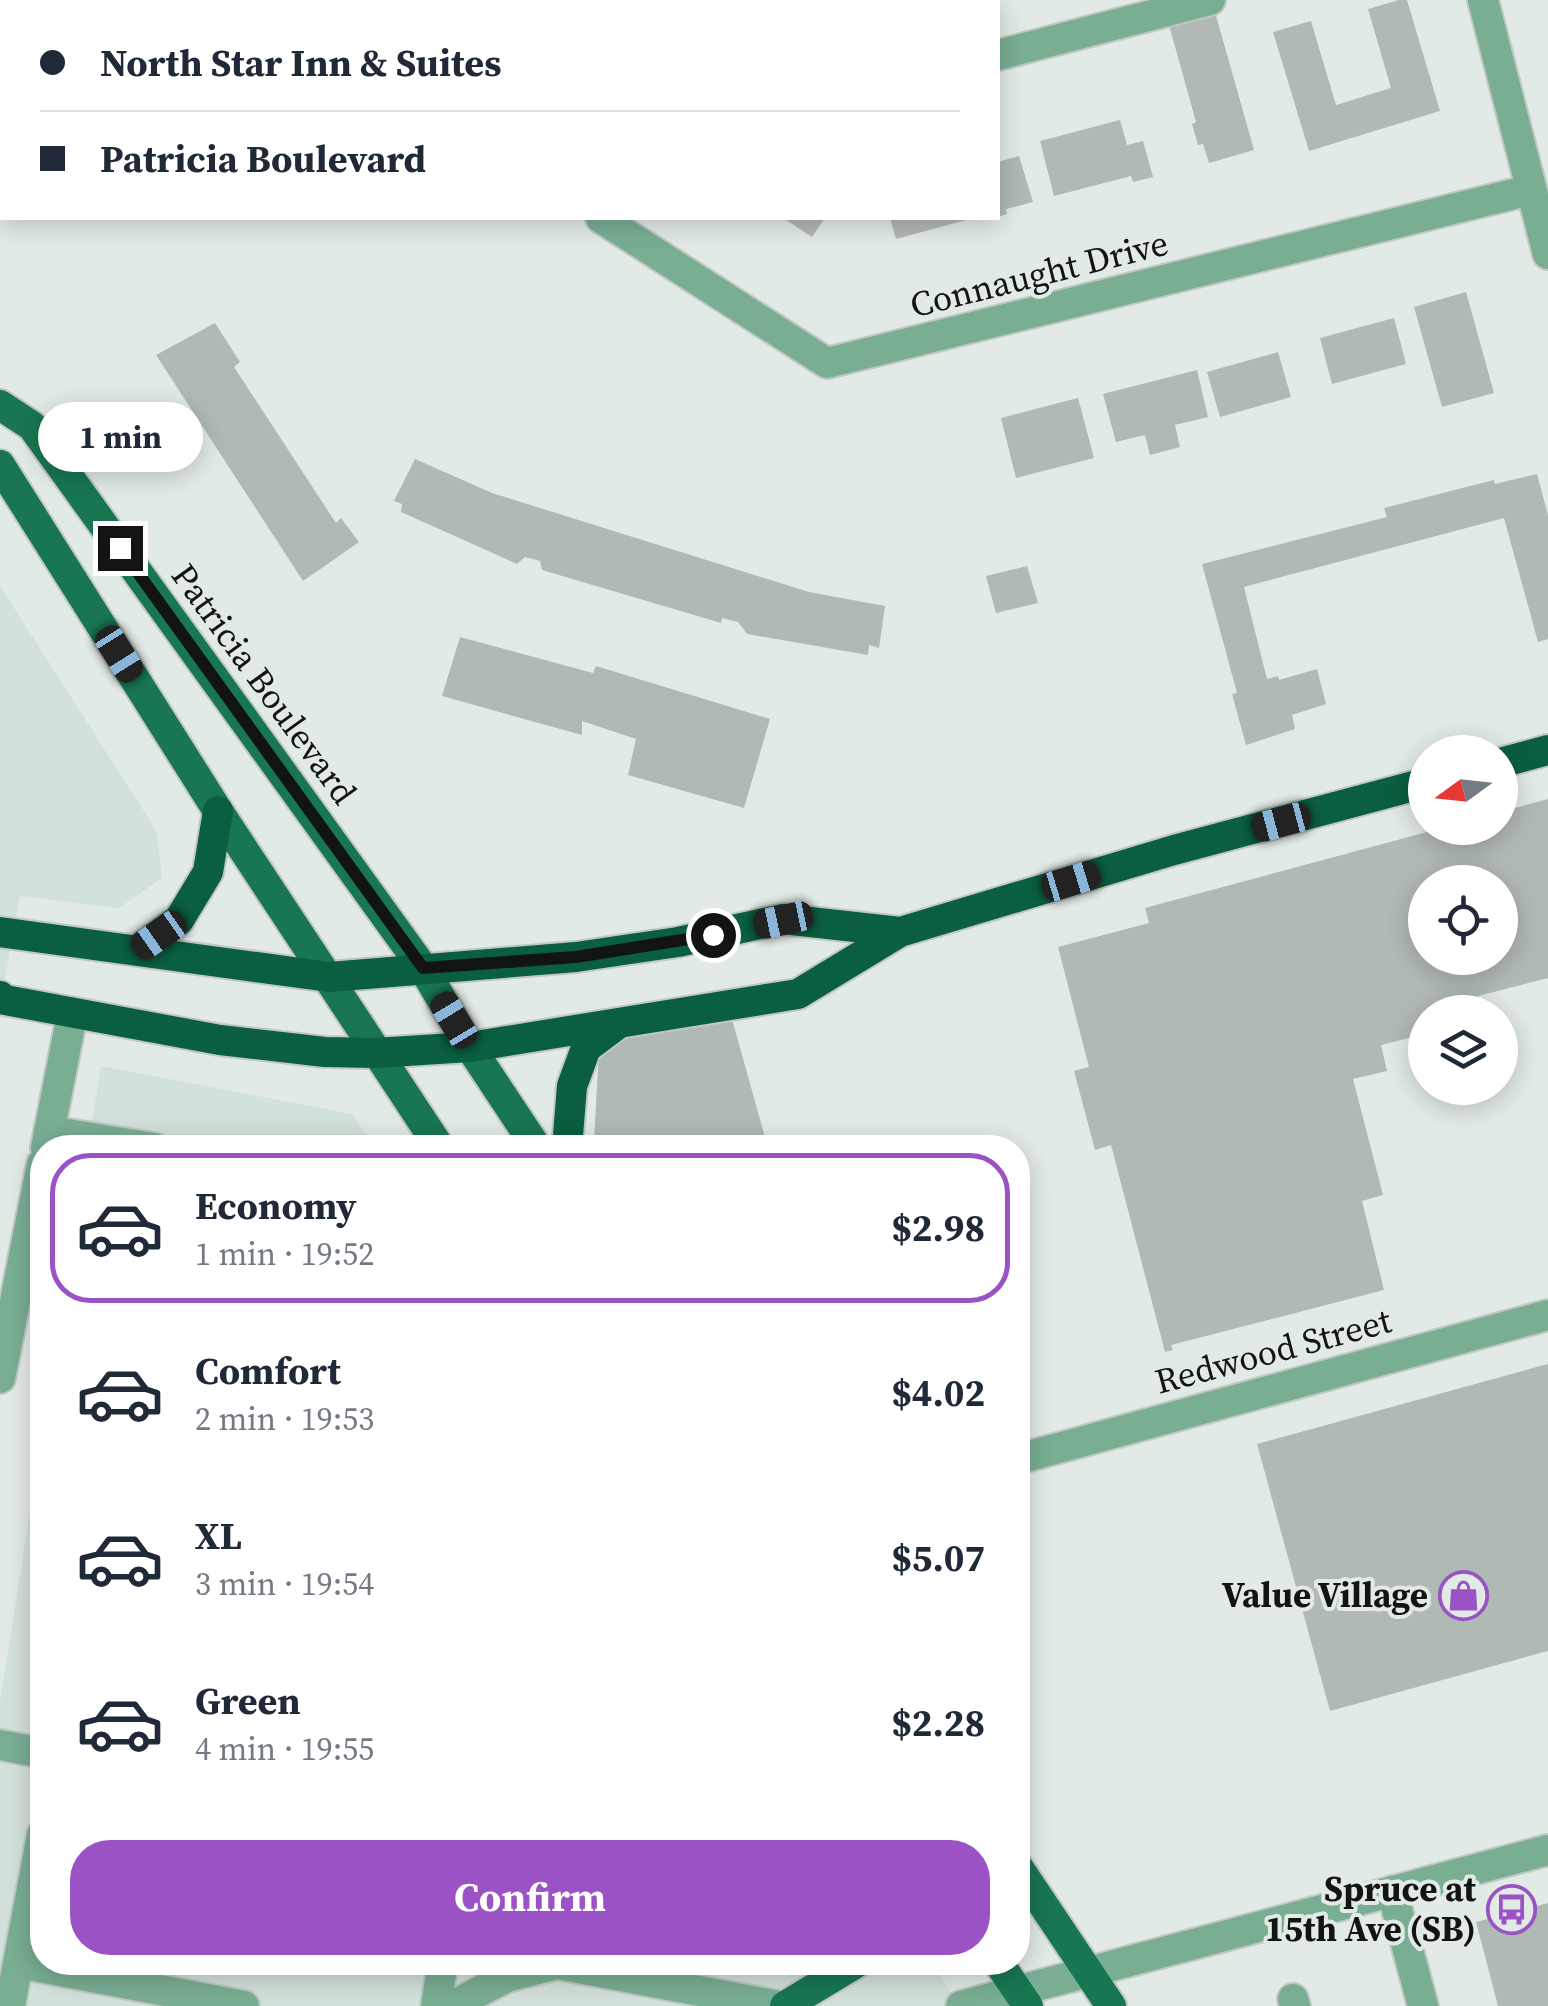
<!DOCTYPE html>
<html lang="en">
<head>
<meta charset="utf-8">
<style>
  body { margin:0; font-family:"Source Serif 4",serif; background:#f2f2f3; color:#1f2937; height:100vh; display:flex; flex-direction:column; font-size:38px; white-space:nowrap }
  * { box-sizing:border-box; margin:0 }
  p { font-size:32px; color:#747a83 }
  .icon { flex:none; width:55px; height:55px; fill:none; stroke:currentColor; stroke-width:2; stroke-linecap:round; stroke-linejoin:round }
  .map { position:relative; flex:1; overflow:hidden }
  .panel { position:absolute; left:30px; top:1135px; width:1000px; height:840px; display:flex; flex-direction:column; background:#fff; border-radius:40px; box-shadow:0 5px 25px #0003 }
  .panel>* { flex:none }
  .hud { position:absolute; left:0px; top:0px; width:1000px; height:220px; box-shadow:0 5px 25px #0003; display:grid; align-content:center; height:220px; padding:0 40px; background:#fff }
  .needle { width:65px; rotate:255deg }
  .fabs { position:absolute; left:1408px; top:735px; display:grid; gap:20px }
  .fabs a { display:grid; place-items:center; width:110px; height:110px; border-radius:50%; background:#fff; box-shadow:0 5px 25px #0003; font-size:50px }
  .end { position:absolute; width:45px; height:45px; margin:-22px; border:12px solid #111412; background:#fff; box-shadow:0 0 0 5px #fff }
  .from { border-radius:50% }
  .bubble { position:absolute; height:70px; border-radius:35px; background:#fff; box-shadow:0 5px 25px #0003; font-size:32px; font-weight:700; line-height:70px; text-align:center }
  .car { position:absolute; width:30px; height:60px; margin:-30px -15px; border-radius:12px; box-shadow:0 0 8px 2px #0007; background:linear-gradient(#222 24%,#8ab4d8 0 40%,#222 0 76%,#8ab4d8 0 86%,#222 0) }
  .hud b { display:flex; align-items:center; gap:35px; height:95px; font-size:38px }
  .hud b+b { border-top:2px solid #e0e1e3 }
  .hud i { width:25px; height:25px; background:#1f2937 }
  ul { padding:18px 0 0; list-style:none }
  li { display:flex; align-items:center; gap:30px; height:150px; margin:0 20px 15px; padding:0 20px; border:5px solid transparent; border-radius:40px }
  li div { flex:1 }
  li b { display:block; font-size:38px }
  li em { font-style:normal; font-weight:700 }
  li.current { border-color:#9b52c4 }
  li>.icon { width:90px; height:90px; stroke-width:1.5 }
  .primary-button { display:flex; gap:20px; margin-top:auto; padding:20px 40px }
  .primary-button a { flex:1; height:115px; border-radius:40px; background:#9b52c4; color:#fff; font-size:40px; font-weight:700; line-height:115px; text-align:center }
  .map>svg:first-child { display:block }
</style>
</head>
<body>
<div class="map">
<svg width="1548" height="2006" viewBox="0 0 1548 2006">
  <rect width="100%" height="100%" fill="#e2eae6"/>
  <path fill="#d2e1d9" d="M0 586 156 830 162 878 119 908 20 896 0 1004Z
    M101 1066 352 1114 375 1147 88 1148Z
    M42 1434V1962H931L961 2006H0V1703Z"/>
  <path fill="#b1b9b4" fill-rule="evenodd" d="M1399 0H1407L1440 111 1309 151 1273 32 1311 21 1336 105 1391 88 1368 9Z
    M1215 12 1254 150 1209 163 1203 144 1198 145 1192 124 1196 122 1169 25Z
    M1120 120 1127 145 1143 141 1153 177 1133 182 1131 176 1054 196 1040 141Z
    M1019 156 1033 202 1006 209 1007 214 998 217V162Z
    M783 218H825L812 237Z
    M890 218H970V219L896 239Z
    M1466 292 1494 393 1442 407 1414 307Z
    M1394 318 1406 364 1332 384 1320 338Z
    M215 323 240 362 234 367 336 523 341 518 359 542 303 581 156 355Z
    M1278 352 1291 397 1220 417 1207 372Z
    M1197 370 1208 417 1175 425 1180 447 1150 455 1145 435 1116 442 1103 394Z
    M1078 398 1094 458 1016 478 1001 418Z
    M415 459 492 493 809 592 885 606 879 648 869 645 868 655 747 634 738 622 722 618 721 623 542 570 540 561 525 557 517 564 401 512 402 504 394 501Z
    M1537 474 1548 515V639L1538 642 1504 518 1244 587 1267 679 1278 676 1279 680 1317 669 1326 704 1292 715 1295 729 1246 745 1232 694 1237 693 1202 564 1387 517 1384 508 1494 480 1495 484Z
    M1027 566 1038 603 996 613 986 576Z
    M460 637 593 673 596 666 770 719 744 808 628 775 636 739 582 721V735L442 696Z
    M1548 799V978L1478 996 1483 1012H1425V1034L1381 1045 1387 1071 1353 1079 1383 1195 1362 1201 1384 1290 1171 1345 1173 1350 1165 1352 1111 1145 1095 1150 1074 1071 1089 1067 1058 947 1149 923 1145 908 1442 828H1500V812ZM1425 882H1500V958H1425Z
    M732 1019 768 1148H599L594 1140 599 1050 620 1038Z
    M1548 1364V1651L1330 1711 1257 1444Z
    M40 1466H42V1514L33 1513Z
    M1548 1903V2006H1498L1476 1922Z"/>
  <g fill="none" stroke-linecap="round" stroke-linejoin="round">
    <defs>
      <path id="minor" d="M265 0 269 2
        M805 0 806 2
        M1483 0 1548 254
        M998 55 1210 0
        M601 218 827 363 1530 190
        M49 1131 154 1148
        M46 1148 72 1015
        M0 1378 42 1164
        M1018 1459 1548 1315
        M0 1745 42 1753
        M1392 1891 1423 2006
        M18 1963 244 2006
        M1293 1999 1295 2006
        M10 2006 42 1835
        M436 2006 443 1962
        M452 2006 507 1977 557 1964 779 2006
        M961 2006 1548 1850"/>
      <path id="major" d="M0 405 32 426 423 968 470 1047 537 1148
        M0 465 218 811 440 1148
        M1018 1867 1111 2006
        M998 1962 1028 2006
        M785 2006 858 1962"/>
      <path id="highway" d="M1500 763 1548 750
        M0 932 329 977 576 957 678 942 783 919 900 932
        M139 949 179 920 208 872 218 811
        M0 996 5 1000 220 1040 325 1052 375 1053 470 1047 798 994 900 932 1174 850 1425 783
        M567 1148 572 1086 586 1048 618 1024"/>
    </defs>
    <use href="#minor" stroke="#c1c8c4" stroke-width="34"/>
    <use href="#major" stroke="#c1c8c4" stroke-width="34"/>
    <use href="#highway" stroke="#c1c8c4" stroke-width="34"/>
    <path stroke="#727875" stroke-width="6" stroke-dasharray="5 5" stroke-linecap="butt" d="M940 1962 947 1973"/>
    <use href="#minor" stroke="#79ae93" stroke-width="30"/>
    <use href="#major" stroke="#187651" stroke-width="30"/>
    <use href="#highway" stroke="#095f3f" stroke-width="30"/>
  </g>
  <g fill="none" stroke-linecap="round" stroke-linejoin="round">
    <path stroke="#111412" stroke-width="12" d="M120 548 423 968 576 957 713 935"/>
  </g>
  <defs>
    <symbol id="shop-ring" viewBox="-11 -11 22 22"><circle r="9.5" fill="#e2eae6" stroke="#9b52c4" stroke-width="1.5"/><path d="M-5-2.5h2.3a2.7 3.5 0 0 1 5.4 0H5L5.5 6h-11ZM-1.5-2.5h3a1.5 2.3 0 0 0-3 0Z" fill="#9b52c4"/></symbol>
    <symbol id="bus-ring" viewBox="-11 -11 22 22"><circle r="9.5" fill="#e2eae6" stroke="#9b52c4" stroke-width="1.5"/><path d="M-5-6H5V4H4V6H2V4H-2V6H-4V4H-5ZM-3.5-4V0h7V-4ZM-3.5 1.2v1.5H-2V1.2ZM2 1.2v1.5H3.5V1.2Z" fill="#9b52c4"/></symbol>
  </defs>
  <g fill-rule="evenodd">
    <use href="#shop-ring" x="1436" y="1568" width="55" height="55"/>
    <use href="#bus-ring" x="1484" y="1882" width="55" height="55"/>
  </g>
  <g text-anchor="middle" stroke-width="8" stroke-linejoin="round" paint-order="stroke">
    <g font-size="35" fill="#111412" stroke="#e2eae6">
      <text transform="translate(1039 274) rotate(-14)" y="12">Connaught Drive</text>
      <text transform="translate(264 684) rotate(54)" y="12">Patricia Boulevard</text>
      <text transform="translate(1273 1351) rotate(-15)" y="12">Redwood Street</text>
    </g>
    <g font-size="35" font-weight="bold" fill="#111412" stroke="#e2eae6" text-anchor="end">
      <text x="1428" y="1607">Value Village</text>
      <text x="1476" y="1901">Spruce at<tspan x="1476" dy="40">15th Ave (SB)</tspan></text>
    </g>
  </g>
</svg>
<div class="fabs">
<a><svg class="needle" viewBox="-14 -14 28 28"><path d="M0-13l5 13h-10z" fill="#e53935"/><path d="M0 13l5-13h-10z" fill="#747a83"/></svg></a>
<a><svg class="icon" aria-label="locate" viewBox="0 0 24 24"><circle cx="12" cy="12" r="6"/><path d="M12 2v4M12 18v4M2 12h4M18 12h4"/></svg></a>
<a><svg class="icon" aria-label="layers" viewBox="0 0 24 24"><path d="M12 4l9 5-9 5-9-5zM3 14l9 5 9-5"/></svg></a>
</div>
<i class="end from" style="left:713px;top:935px"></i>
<i class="end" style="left:120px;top:548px"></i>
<div class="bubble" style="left:38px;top:402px;width:165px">1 min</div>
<i class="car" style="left:119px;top:654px;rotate:148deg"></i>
<i class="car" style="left:1281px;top:822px;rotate:255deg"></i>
<i class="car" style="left:1071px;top:881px;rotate:73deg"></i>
<i class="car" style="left:783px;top:920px;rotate:258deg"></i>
<i class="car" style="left:159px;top:935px;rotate:235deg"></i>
<i class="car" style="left:454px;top:1020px;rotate:329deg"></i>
<div class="hud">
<b><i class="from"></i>North Star Inn &amp; Suites</b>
<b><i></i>Patricia Boulevard</b>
</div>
<section class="panel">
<ul>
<li class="current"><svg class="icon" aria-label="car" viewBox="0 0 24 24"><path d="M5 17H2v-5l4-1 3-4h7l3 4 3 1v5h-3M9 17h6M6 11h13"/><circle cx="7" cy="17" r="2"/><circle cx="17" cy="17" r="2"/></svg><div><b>Economy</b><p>1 min · 19:52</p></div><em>$2.98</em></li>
<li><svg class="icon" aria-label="car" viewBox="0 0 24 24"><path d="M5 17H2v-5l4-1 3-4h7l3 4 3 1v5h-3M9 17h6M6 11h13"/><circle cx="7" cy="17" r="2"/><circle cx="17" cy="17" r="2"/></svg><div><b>Comfort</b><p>2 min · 19:53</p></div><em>$4.02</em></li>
<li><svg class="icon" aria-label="car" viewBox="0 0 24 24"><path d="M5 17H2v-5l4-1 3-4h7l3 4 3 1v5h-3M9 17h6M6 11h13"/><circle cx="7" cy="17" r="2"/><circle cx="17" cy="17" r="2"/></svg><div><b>XL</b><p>3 min · 19:54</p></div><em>$5.07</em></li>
<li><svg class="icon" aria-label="car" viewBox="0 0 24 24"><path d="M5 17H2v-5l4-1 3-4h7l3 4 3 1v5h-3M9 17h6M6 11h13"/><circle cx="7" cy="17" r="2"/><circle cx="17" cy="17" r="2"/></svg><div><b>Green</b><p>4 min · 19:55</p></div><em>$2.28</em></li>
</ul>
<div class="primary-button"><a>Confirm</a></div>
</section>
</div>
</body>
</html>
